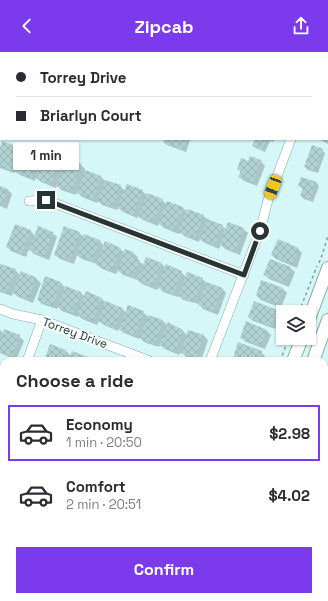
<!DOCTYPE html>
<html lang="en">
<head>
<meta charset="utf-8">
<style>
  body { margin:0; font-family:"Space Grotesk",sans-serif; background:#f2f2f3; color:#2b2b33; height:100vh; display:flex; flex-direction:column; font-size:15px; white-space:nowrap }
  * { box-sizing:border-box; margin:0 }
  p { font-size:13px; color:#7c7c81 }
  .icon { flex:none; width:22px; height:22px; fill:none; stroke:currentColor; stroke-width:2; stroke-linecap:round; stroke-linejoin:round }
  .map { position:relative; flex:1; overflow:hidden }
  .details { position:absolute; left:0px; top:305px; width:328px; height:244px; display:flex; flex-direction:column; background:#fff; border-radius:12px 12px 0 0; box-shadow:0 1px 3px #0004 }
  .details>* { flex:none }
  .top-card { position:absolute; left:0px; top:0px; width:328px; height:88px; box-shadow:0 1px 3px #0004; display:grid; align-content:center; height:88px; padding:0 16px; background:#fff }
  .tools { position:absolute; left:276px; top:253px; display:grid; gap:8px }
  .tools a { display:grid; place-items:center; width:40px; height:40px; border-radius:0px; background:#fff; box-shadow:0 1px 3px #0004; font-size:20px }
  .end { position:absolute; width:18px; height:18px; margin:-9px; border:5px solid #283535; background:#fff; box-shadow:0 0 0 2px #fff }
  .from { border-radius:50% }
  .bubble { position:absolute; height:28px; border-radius:0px; background:#fff; box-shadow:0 1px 3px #0004; font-size:13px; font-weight:800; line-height:28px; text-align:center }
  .car { position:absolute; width:12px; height:24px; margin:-12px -6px; border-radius:5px; box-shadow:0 0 3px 1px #0007; background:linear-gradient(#f5c518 24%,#345 0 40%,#f5c518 0 76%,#345 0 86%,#f5c518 0) }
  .top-card b { display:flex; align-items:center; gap:14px; height:38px; font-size:15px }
  .top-card b+b { border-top:1px solid #e1e1e2 }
  .top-card i { width:10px; height:10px; background:#2b2b33 }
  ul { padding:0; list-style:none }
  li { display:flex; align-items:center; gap:12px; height:56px; margin:0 8px 6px; padding:0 8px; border:2px solid transparent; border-radius:0px }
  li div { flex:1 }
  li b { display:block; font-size:15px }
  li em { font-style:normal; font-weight:800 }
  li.current { border-color:#7c3aed }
  li>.icon { width:36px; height:36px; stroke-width:1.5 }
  h2 { padding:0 16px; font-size:18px; line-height:48px }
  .primary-button { display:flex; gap:8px; margin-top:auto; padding:8px 16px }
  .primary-button a { flex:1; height:46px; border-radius:0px; background:#7c3aed; color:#fff; font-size:16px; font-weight:800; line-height:46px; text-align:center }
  header { display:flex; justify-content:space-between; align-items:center; height:52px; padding:0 16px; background:#7c3aed; color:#fff; font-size:18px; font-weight:800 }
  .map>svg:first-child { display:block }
</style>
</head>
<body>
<header><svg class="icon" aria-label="back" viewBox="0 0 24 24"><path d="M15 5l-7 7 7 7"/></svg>Zipcab<svg class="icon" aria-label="share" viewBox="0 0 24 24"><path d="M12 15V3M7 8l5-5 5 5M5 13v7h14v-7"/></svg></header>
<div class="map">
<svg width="328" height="549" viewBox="0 0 328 549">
  <defs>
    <pattern id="building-cross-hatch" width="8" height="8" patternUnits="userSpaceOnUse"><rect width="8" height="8" fill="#b1d1d2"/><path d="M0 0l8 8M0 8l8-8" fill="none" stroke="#98b4b5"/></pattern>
  </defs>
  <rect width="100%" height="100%" fill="#d5f7f8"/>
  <path fill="#0003" d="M126 0H155L156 1H127Z
    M283 0H307V1Z
    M327 67H328V92L319 87H327Z
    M165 87H189L190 88 186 100 167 93 164 90Z
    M256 87H275L273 90 270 89 265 100 256 96 254 94Z
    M18 96 23 101 39 104 43 108 44 106 59 111 63 116 66 108 81 113 85 117V119L101 125 105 129 120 134 125 139H142L147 143 162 148 166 152 182 155 187 160 203 164 208 168 222 174 226 178 243 177 248 181 240 203 225 197 221 193 219 197 205 191 200 187 199 190 184 184 180 180 179 182 164 176 159 171 158 174 143 168 138 164 137 166 123 160 118 156 117 158 102 153 98 149 97 151 82 145 77 140 76 143 61 138 57 133 56 136 41 130 36 125 35 129 20 123 15 119 14 121 0 116V99Z
    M322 98 325 101 318 121 308 118 305 115Z
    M250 105 261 109 265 114 257 134 244 129 240 125 241 120 238 117 249 110Z
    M316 131 319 134 313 150 304 147 301 144 303 137 299 134Z
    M0 135 8 138 12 142 7 157 0 154Z
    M30 178 35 184 52 181 57 185 49 208 34 202 29 197 26 205 11 199 7 195Z
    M79 181 84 185 85 183 100 189 104 194 120 197 125 201H133L138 205 137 208 144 213 147 206 162 212 166 216 181 220 186 225 202 227 207 231 222 236 226 241 218 263 203 257 199 252 183 248 179 243 178 245 163 240 159 235 157 238 142 232 138 228 123 223 118 218 116 222 102 217 97 212 82 207 77 203 74 212 60 207 55 203Z
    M298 197 302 201 297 216 276 207 272 203Z
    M0 213 15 218 20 223 36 227 41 231 33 251 18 245 13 240 12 244 0 240Z
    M290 216 295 220 289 235 269 227 265 223Z
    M46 226 61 231 65 236 81 241 85 245 102 247 106 251 122 256 126 261 143 260 148 265 163 269 168 274 169 272 183 279 187 284 189 279 204 284 208 288 201 309 186 305 181 299 179 303 165 297 160 293 159 295 144 290 140 285 139 287 124 281 119 277 118 279 104 273 99 269 97 273 82 267 78 263V265L62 259 58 255 57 257 42 252 38 248Z
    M283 237 287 241 281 256 261 248 257 244Z
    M276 259 281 263 275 277 253 269 249 265Z
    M247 271 267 279 271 283 265 297 246 290 241 285Z
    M0 278 3 281 19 284 24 289 16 308 0 301Z
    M51 293 66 299 71 304 73 300 88 306 91 309H45Z
    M261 300 265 304 263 309H237L234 306Z
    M0 332 4 335V341L0 352Z
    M4 395V420L0 419V398L1 399Z
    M324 425 328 427V453L324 452Z
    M0 449 4 453V469L0 465Z
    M324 457 328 458V486L324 485Z
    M4 535V545H25L27 547V549H0V543Z
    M62 545H90L88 549H68Z
    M151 545H158L157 548Z
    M277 545H295L298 548 279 549 276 546Z"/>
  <path fill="url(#building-cross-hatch)" d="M164 87H187L183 98 163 90Z
    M255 87H267L262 98 252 94Z
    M2 89 18 95 10 118 0 114V96Z
    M312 93 323 97 315 119 304 115Z
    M23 96 40 103 30 126 14 119Z
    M250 104 261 108 253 130 238 125 241 119 237 117 241 106 248 109Z
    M43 105 59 110 51 132 35 126Z
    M66 107 81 112 72 139 56 134Z
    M85 118 101 124 93 147 77 141Z
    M301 125 317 130 310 148 300 144 303 136 298 134Z
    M105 128 121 133 113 155 97 149Z
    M127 132 143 138 133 163 117 156Z
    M0 134 8 137 2 153 0 152Z
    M147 141 163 147 153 171 138 164Z
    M167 149 183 155 175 178 158 172Z
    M187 157 204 163 195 186 178 180Z
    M207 167 223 173 215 193 199 187Z
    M228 170 244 176 235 199 219 193Z
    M15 172 31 178 22 201 6 195Z
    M38 174 53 180 44 204 29 198Z
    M64 174 80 180 70 208 54 203Z
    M84 182 100 188 92 209 76 203Z
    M278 187 299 196 292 212 271 203Z
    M105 189 121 196 112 219 96 213Z
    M125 197 134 200 132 205 140 208 133 224 118 219Z
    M146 205 162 211 153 234 137 228Z
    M270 207 291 215 285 231 263 223Z
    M0 212 16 217 7 241 0 238Z
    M166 212 182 219 174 242 158 236Z
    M21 219 37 226 28 247 12 241Z
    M187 220 203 226 194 250 178 244Z
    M45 224 61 230 53 254 37 248Z
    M261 228 283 236 277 252 256 244Z
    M207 230 222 236 214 259 198 253Z
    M65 234 81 240 73 261 57 255Z
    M86 239 102 246 93 269 77 262Z
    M106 249 122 256 114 276 98 269Z
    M254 249 277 258 271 274 248 265Z
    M128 253 144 259 135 283 119 277Z
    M148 263 163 268 155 292 139 286Z
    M246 269 267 278 261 294 240 286Z
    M168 270 183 278 175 300 159 293Z
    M4 277 20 283 12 304 0 300V288Z
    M188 278 204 283 196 306 180 301Z
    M238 290 262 299 258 309H240L233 306Z
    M50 292 66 298 62 309H44Z
    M72 299 88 305 87 309H68Z
    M2 393 4 394V418L0 417V399Z
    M324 424 328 426V451L324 450Z
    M324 456 328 457V463L325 470 328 471V480L326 484 324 483Z
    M4 531V545H22L21 549H0V541Z
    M62 545H84L82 549H70Z
    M124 545H143L150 549H122Z
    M276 545H294L292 549H279L275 547Z"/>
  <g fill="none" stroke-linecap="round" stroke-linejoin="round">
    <defs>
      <path id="street" d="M67 0 70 1
        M323 1V0
        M29 149 46 148 244 223
        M0 257 13 262 42 268 150 309
        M27 309 42 268
        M210 309 260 179 268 148 291 87
        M2 373 4 368
        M324 404 328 406
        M99 549 101 545
        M324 549 328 539"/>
      <path id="secondary" d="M309 267 328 216
        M293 309 302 286
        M313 309 328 268
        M186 549 188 545
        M207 549 209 545"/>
    </defs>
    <use href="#street" stroke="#8aaaab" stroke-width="10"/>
    <use href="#secondary" stroke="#8aaaab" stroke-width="14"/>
    <path stroke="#849c9c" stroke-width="1.5" stroke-dasharray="3 3" stroke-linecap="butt" d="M319 211 322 203 328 184
      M299 260 317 214
      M280 309 289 286
      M173 549 175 545
      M220 549 222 545"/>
    <use href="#street" stroke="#fff" stroke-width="9"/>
    <use href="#secondary" stroke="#fff" stroke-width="12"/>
  </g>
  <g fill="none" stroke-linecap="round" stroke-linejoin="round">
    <path stroke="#283535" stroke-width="5" d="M46 148 244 223 260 179"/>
  </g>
  <g text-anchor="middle" stroke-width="4" stroke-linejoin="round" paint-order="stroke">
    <g font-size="12" fill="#283535" stroke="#f7fefe">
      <text transform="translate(75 281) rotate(20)" y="4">Torrey Drive</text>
    </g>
  </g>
</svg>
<div class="tools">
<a><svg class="icon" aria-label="layers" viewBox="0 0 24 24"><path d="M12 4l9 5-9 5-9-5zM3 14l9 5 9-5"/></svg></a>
</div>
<i class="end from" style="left:260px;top:179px"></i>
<i class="end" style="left:46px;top:148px"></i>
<div class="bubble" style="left:13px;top:90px;width:66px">1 min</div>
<i class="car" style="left:273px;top:135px;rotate:201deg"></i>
<div class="top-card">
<b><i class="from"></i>Torrey Drive</b>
<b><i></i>Briarlyn Court</b>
</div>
<section class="details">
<h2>Choose a ride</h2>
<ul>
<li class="current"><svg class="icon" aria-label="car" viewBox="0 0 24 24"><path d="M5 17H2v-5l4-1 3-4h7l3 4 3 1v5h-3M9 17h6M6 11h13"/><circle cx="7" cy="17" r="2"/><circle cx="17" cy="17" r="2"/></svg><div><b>Economy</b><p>1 min · 20:50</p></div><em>$2.98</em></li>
<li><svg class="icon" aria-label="car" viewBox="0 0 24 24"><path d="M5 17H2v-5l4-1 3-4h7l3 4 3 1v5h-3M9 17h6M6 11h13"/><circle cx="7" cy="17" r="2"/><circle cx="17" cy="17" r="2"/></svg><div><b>Comfort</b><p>2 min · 20:51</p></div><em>$4.02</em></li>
</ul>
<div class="primary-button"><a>Confirm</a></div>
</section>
</div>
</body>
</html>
